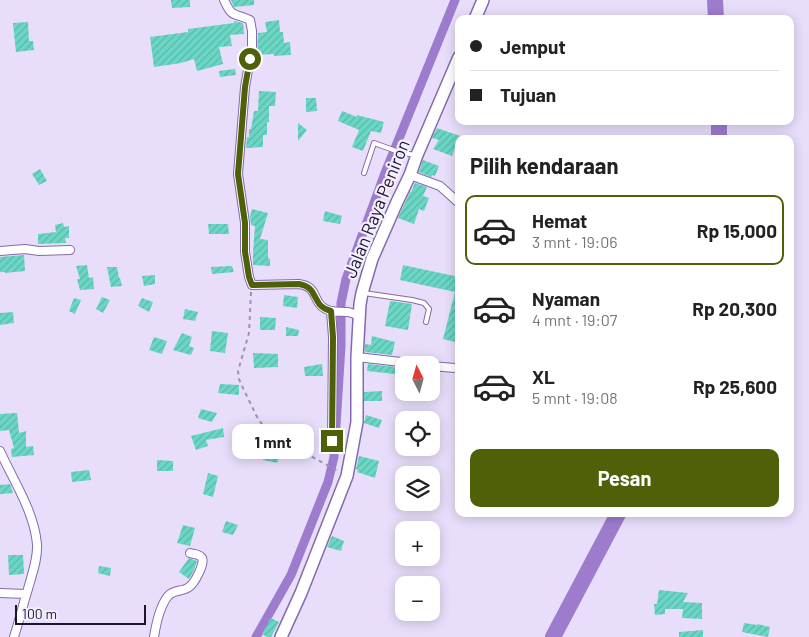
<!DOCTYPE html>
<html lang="id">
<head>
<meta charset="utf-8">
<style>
  body { margin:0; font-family:Barlow,sans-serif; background:#f2f2f2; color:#222; height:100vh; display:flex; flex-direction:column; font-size:19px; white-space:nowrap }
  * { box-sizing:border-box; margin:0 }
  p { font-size:16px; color:#767676 }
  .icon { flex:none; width:28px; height:28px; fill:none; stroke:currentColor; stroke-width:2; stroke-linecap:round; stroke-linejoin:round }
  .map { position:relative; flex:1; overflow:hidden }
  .side { position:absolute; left:455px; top:135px; width:339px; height:382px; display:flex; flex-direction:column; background:#fff; border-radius:10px; box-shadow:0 2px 12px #0003 }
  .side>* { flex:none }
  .guide { position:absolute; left:455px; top:15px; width:339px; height:110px; border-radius:10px; box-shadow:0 2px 12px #0003; display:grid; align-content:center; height:110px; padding:0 15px; background:#fff }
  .needle { width:32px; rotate:354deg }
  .controls { position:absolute; left:395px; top:356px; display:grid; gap:10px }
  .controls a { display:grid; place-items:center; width:45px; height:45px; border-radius:10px; background:#fff; box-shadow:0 2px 12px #0003; font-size:25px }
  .scale { position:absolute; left:15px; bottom:12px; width:131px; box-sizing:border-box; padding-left:5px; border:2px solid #1f142e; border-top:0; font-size:14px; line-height:18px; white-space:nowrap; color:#1f142e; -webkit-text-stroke:4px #f3eefd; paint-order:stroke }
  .end { position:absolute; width:22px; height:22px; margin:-11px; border:6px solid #4f6108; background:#fff; box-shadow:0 0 0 2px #fff }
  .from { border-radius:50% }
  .bubble { position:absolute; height:35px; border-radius:10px; background:#fff; box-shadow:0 2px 12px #0003; font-size:16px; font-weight:700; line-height:35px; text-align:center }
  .guide b { display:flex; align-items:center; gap:18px; height:48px; font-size:19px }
  .guide b+b { border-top:1px solid #e0e0e0 }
  .guide i { width:12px; height:12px; background:#222 }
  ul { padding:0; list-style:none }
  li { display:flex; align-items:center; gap:15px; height:70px; margin:0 10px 8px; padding:0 5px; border:2px solid transparent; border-radius:10px }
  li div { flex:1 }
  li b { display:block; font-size:19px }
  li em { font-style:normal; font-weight:700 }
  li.current { border-color:#4f6108 }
  li>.icon { width:45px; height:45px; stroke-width:1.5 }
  h2 { padding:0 15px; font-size:22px; line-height:60px }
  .cta { display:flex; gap:10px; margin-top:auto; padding:10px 15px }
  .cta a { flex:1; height:58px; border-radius:10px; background:#4f6108; color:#fff; font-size:20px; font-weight:700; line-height:58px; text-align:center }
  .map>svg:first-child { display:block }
</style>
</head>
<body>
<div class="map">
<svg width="809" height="637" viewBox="0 0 809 637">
  <defs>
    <pattern id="building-hatch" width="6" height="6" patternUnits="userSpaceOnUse" patternTransform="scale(1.25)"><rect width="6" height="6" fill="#6ad6c4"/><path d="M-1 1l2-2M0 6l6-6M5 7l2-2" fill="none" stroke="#5bb7a9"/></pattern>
  </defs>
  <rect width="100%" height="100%" fill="#e8defb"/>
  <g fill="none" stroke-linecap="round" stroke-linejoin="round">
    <path stroke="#9d7cce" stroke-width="9" d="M256 637 291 575 328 482 334 457 341 346V303L346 279 385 173 455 0"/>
    <path stroke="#9d7cce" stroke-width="16" d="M715 0 716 19
      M719 121V139
      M553 637 618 514"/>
  </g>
  <path fill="url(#building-hatch)" d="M171 0H190V7L172 8Z
    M231 0H254V5L234 7Z
    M279 20 280 32H283L284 43 290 42 291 55 274 56V54L257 55 258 33 267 32 265 22Z
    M234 21 243 23 244 34 230 35 232 46 219 47 223 64 197 71 194 59 181 63 154 67 150 37 188 32V29L234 23Z
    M28 22 29 41H33L34 50 16 52 13 23Z
    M235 69 236 75 220 77 219 71Z
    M259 91 276 92 275 106H269V122H267V135H263V147L246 148 247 137H249V129H251L254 111H258Z
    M306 98H316L317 111 306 112Z
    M342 111 357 117V115L384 122 381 133 371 131 363 151 352 147 359 130 338 121Z
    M298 123 307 130 298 141Z
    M437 128 460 136 452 156 433 149 439 140 432 138Z
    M423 160 439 166 435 176 432 175 431 177 419 172Z
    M40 169 47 181 39 185 32 174Z
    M415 183 427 187 423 196 429 198 424 211 419 209 414 224 398 218 410 192H411Z
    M252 209 268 213 260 239 268 240V258L270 259V266L253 265V253L255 226 251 225 250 217Z
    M325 211 342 216 340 224 323 221Z
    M63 223 64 227 69 226V238H65L66 243 38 244V234L56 232 55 225Z
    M208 224H228L229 234H209Z
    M24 255 25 271 5 273V272H0V257Z
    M87 265 89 278 93 277 94 289 80 290 77 279H80L76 266Z
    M403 265 459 277V343L443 339 455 292 400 280Z
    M232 266 234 272 212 274 211 267Z
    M107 267H117L119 278H120L122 286 111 287Z
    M155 275V284L144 286 142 276Z
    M284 295 298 297 297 308 283 306Z
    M102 297 110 300 103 313 96 309Z
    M74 298 81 300 75 314 69 311Z
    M142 298 153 302 149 312 138 306Z
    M390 301 412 304 408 330 385 326Z
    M185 309 198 312 195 321 183 319Z
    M13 312 14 323 0 325V313Z
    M260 317 276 318 275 330H260Z
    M286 327 299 330 298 336H286Z
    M212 331 228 333 225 353 210 351Z
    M182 333 192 337 189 346 194 348 191 355 173 350Z
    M372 336 395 342 392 355 365 352V344L371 345Z
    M154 337 167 341 162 354 149 350Z
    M253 353 278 354V367L254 368Z
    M322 364 323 376H305L304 367Z
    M368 364 396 367 395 374 367 371Z
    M220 384 239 385V395L218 393Z
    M382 391V401H364V392Z
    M201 409 217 413 212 422 198 418Z
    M17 413 19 433 26 431V447L33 446 34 455 12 457 11 449 14 448 9 430 0 431V414Z
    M366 415 382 420 379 428 364 423Z
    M223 428 224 437 206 440 208 446 196 450 191 436Z
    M240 429 243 435 248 434 252 445 239 448 233 432Z
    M264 441H276L274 450 281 451 277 463 263 460 264 452 260 449 261 443 264 444Z
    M359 456 379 461 375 478 357 472 358 470 356 469Z
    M157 460 173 461V471H157Z
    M89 470 91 480 72 482 71 472Z
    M208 473 218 476 213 497 203 494Z
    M10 484 13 493 0 494V485Z
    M226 521 238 525 233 535 222 532Z
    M183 525 195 528 190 546 177 543Z
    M332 536 344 541 341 551 327 547Z
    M8 555H23L24 574 9 575Z
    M189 558 197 561 194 570 189 579 179 572Z
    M99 566 111 568 110 576 98 573Z
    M659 590 688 593 683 602 702 603V619L682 618 683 609H665V614L655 615 654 604H657Z
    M271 618 279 622 271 637H267L262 634Z
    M744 623 757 625V624L770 627 768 637 742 632Z
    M703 630V637H679V632Z"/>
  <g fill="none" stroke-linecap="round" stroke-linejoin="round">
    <defs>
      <path id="lane" d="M364 173 374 143 399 152 415 155
        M364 293 412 300 424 303 429 309 426 322"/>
      <path id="street" d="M224 0C233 19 233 12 250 20L252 31V47L245 87 238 174 245 223V252L249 277 252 285 299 284C319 287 312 301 324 308 331 313 339 311 348 312 351 313 355 314 359 315
        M410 175 440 186 459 203
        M0 251 25 249 39 251 70 250
        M331 311 333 337 332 441
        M357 357 427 365
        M431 366 455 368
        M0 451C13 480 34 511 37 544 38 559 32 574 28 589 23 605 19 621 14 637
        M0 593 26 594
        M154 637C156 624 160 606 168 596 174 589 183 592 189 587 194 584 207 561 201 557 199 554 193 554 190 553"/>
      <path id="secondary" d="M475 19 483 0
        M281 637 301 593 347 476 357 422V357L360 304 362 293 372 259 397 202 410 175 417 155 459 57"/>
    </defs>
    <use href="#lane" stroke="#846aac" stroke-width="6"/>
    <use href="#street" stroke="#846aac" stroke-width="10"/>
    <use href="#secondary" stroke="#846aac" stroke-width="14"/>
    <path stroke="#9d93ae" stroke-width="2" stroke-dasharray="4 4" stroke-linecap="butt" d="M251 292 249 333 238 371 239 379 242 386 258 419 269 433 277 440 305 453 338 471"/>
    <use href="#lane" stroke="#fff" stroke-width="4"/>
    <use href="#street" stroke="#fff" stroke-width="8"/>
    <use href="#secondary" stroke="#fff" stroke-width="11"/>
  </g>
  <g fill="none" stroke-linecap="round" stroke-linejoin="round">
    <path stroke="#4f6108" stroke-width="6" d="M250 59 245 87 238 174 245 223V252L249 277 252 285 299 284C314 287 312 294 320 305 323 308 327 310 331 311L333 337 332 441"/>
  </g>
  <g text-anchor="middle" stroke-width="4.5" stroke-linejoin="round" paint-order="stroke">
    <g font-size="18" fill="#1f142e" stroke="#f3eefd">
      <text transform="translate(377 209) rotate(-68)" y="6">Jalan Raya Peniron</text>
    </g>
  </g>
</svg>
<div class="controls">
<a><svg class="needle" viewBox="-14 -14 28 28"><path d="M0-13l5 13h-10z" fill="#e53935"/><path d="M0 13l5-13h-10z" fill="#767676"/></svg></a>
<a><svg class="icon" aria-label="locate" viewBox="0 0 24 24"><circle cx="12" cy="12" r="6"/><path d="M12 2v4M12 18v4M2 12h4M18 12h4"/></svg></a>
<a><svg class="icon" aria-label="layers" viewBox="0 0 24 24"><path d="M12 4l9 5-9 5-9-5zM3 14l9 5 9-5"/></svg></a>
<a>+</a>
<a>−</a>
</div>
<div class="scale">100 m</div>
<i class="end from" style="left:250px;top:59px"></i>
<i class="end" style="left:332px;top:441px"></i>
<div class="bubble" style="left:232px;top:424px;width:82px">1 mnt</div>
<div class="guide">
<b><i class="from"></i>Jemput</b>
<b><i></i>Tujuan</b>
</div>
<section class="side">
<h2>Pilih kendaraan</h2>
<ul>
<li class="current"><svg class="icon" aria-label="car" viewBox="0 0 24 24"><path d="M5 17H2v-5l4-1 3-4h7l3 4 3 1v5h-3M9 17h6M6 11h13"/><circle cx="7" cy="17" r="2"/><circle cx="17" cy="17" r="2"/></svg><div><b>Hemat</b><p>3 mnt · 19:06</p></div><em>Rp 15,000</em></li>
<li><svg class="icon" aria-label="car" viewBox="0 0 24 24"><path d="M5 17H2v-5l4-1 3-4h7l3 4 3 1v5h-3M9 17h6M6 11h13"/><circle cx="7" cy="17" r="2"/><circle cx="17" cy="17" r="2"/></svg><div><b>Nyaman</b><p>4 mnt · 19:07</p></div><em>Rp 20,300</em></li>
<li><svg class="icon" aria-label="car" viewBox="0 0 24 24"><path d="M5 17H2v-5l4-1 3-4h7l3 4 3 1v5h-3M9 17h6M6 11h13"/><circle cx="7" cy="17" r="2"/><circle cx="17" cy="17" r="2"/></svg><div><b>XL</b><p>5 mnt · 19:08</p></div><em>Rp 25,600</em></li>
</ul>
<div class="cta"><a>Pesan</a></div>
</section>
</div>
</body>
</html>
